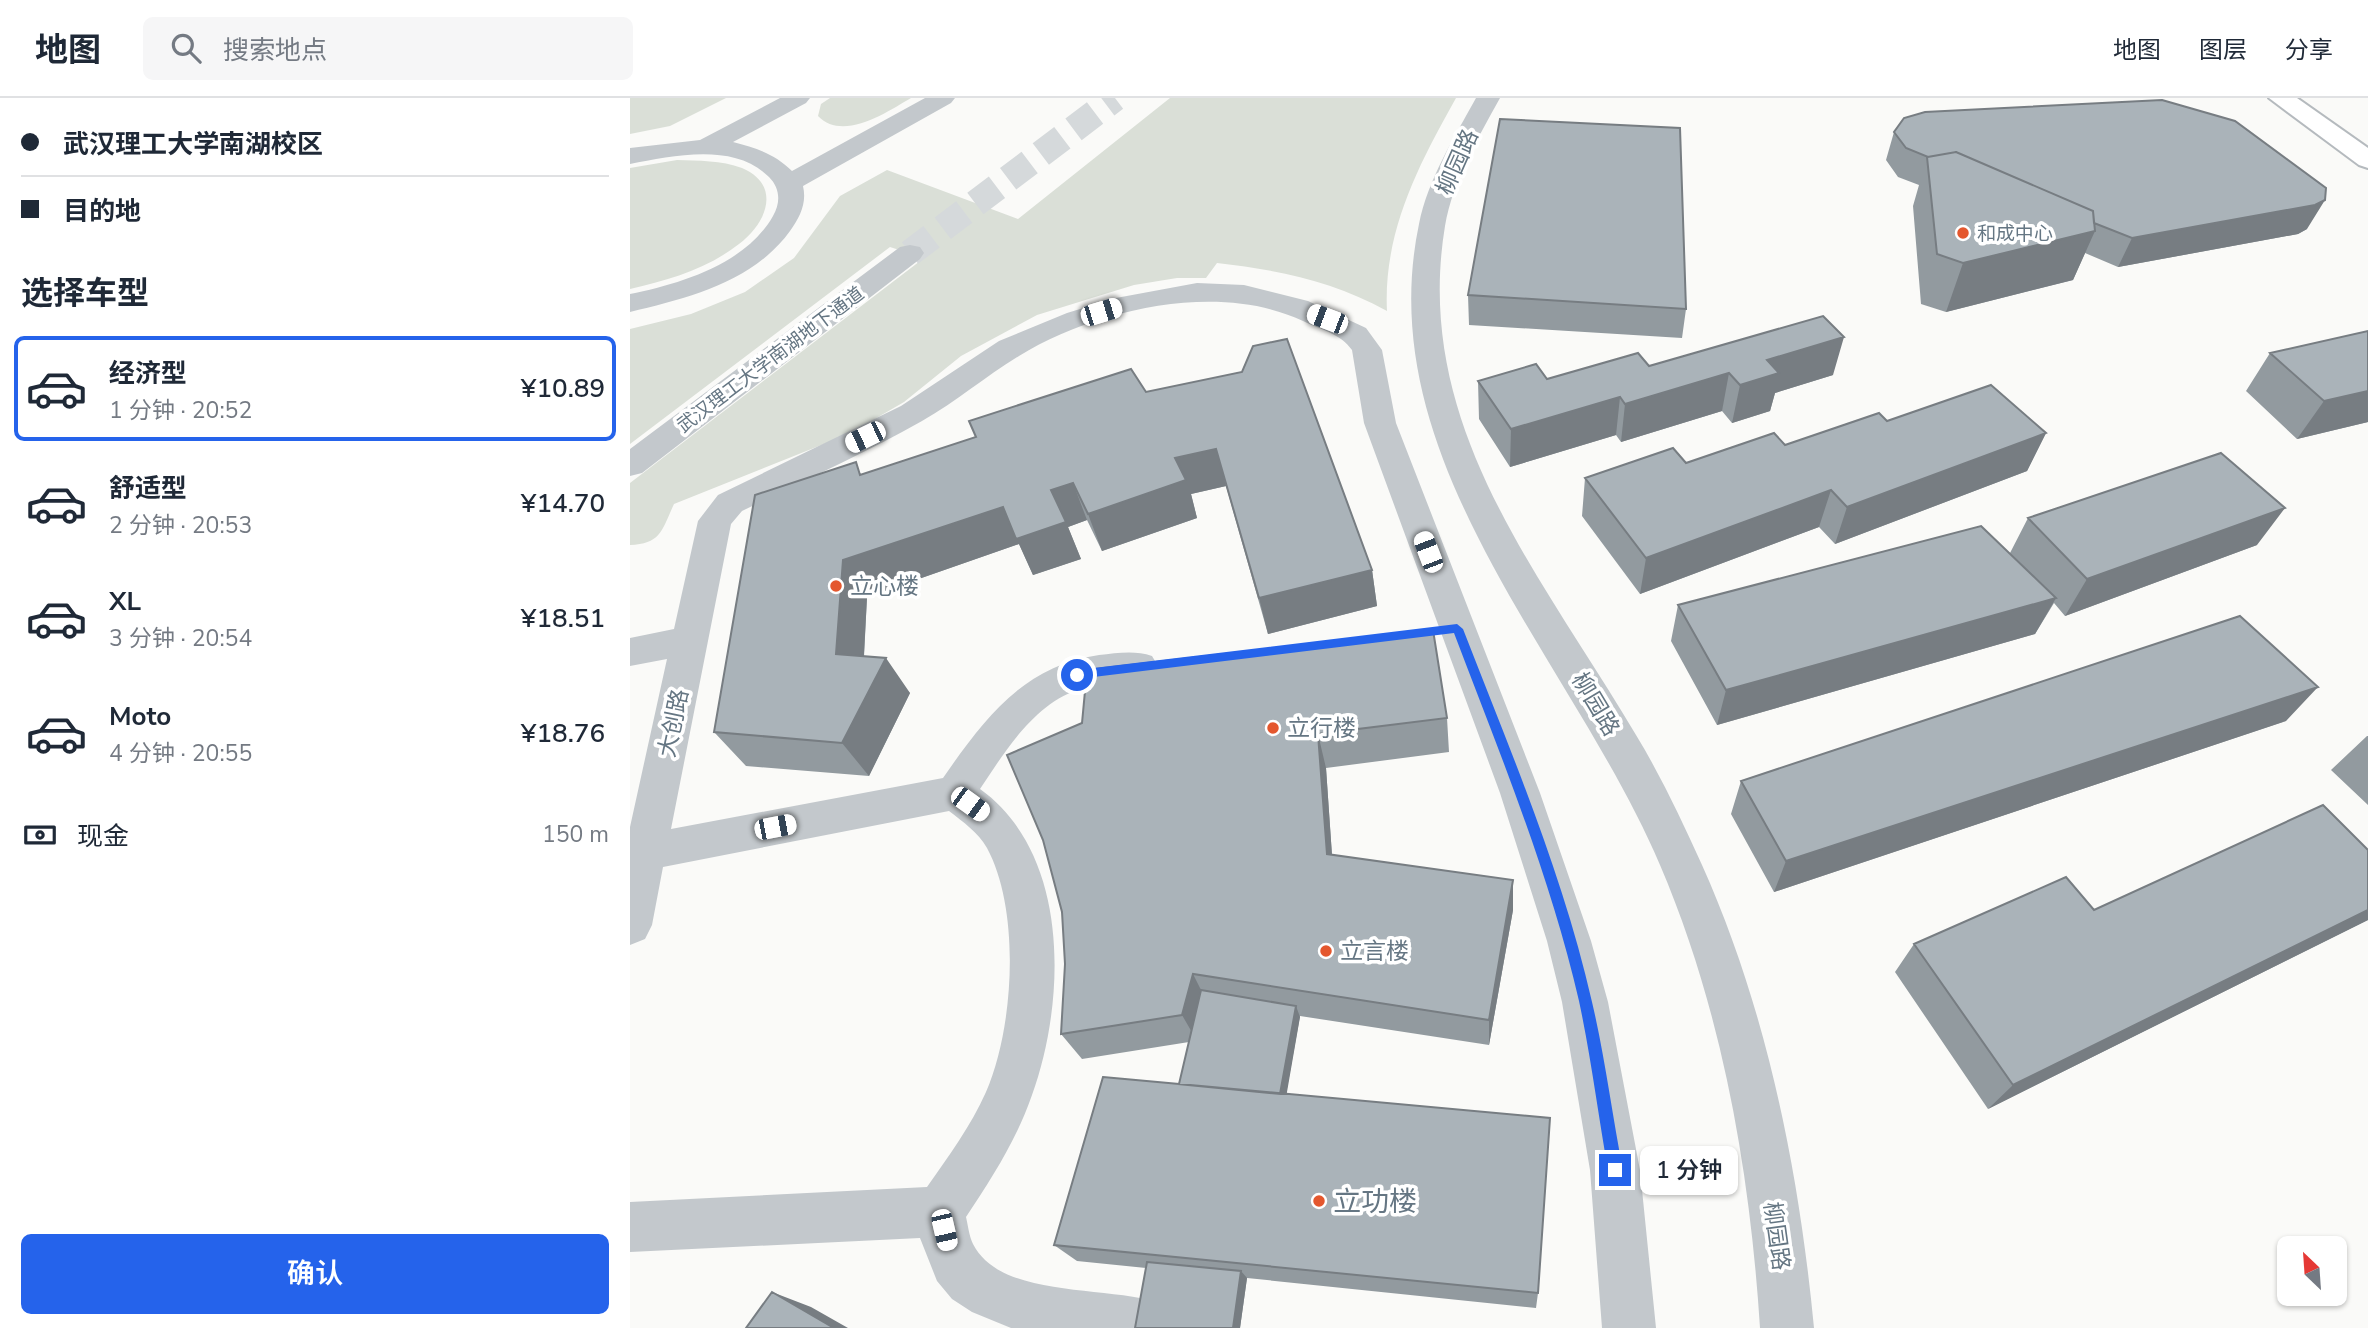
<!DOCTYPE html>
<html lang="zh">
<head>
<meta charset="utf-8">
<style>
  body { margin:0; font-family:"Nunito Sans","Noto Sans SC",sans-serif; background:#f6f6f7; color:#1f2937; height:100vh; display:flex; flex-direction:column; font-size:26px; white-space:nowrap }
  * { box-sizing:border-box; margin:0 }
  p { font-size:23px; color:#747a83 }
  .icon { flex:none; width:38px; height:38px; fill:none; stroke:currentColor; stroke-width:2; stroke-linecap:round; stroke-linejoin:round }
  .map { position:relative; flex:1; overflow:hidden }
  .drawer { display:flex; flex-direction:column; background:#fff; width:630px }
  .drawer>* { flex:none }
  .guide { display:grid; align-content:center; height:154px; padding:0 21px; background:#fff }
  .needle { width:46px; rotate:335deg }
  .controls { position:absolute; left:1647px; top:1138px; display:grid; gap:14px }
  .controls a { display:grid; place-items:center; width:70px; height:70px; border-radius:10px; background:#fff; box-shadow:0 2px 5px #0004; font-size:35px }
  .end { position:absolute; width:32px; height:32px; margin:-16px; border:9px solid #2563eb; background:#fff; box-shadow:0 0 0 4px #fff }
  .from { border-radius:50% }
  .bubble { position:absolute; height:49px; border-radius:10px; background:#fff; box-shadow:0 2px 5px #0004; font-size:23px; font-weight:600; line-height:49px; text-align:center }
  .car { position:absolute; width:21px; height:42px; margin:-21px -10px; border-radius:9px; box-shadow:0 0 5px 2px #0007; background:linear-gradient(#fff 24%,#345 0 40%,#fff 0 76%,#345 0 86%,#fff 0) }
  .guide b { display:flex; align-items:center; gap:24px; height:66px; font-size:26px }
  .guide b+b { border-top:2px solid #e0e1e3 }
  .guide i { width:18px; height:18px; background:#1f2937 }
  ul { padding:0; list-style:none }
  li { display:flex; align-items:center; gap:21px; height:105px; margin:0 14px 10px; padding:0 7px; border:4px solid transparent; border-radius:10px }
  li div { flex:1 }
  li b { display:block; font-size:26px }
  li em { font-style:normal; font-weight:600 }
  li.selected { border-color:#2563eb }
  li>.icon { width:63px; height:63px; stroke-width:1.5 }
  h2 { padding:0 21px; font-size:32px; line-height:84px }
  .pay { display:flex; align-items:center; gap:18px; height:77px; padding:0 21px; font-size:26px }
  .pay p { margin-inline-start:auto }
  .button { display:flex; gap:14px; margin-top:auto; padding:14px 21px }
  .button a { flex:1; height:80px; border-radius:10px; background:#2563eb; color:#fff; font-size:28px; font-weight:600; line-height:80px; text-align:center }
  header { display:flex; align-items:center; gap:42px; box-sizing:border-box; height:98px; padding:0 35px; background:#fff; border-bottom:2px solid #e0e1e3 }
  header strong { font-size:33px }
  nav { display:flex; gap:38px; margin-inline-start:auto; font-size:24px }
  .search { width:490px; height:63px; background:#f6f6f7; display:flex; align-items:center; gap:18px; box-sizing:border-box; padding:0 24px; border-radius:10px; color:#747a83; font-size:26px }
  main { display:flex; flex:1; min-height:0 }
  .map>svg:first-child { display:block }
</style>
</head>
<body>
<header>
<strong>地图</strong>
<div class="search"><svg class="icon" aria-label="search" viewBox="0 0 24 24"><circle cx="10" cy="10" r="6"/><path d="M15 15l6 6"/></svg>搜索地点</div>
<nav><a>地图</a><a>图层</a><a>分享</a></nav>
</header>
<main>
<section class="drawer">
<div class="guide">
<b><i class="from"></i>武汉理工大学南湖校区</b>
<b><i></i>目的地</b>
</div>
<h2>选择车型</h2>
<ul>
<li class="selected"><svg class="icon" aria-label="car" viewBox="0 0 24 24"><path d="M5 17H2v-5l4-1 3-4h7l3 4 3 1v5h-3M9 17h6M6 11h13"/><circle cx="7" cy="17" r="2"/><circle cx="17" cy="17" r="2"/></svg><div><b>经济型</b><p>1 分钟 · 20:52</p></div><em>¥10.89</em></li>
<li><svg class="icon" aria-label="car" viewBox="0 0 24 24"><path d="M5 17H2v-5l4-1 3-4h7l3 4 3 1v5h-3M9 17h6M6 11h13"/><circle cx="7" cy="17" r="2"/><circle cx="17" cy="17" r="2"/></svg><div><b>舒适型</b><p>2 分钟 · 20:53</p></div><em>¥14.70</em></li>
<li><svg class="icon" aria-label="car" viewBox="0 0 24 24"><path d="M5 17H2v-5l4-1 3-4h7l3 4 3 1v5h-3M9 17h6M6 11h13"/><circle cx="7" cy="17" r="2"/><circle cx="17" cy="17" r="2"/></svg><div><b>XL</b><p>3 分钟 · 20:54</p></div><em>¥18.51</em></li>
<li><svg class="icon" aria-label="car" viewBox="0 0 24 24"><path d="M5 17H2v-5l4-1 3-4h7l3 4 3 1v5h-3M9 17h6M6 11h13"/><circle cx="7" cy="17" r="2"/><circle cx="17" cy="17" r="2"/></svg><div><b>Moto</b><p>4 分钟 · 20:55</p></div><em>¥18.76</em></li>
</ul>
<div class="pay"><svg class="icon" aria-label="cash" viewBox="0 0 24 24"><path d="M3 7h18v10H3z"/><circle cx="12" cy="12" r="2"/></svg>现金<p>150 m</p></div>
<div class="button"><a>确认</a></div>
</section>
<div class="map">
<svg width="1738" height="1230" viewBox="0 0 1738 1230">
  <rect width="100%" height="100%" fill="#fafaf8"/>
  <path fill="#dadfd7" d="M0 0H96L40 28 0 36Z
    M200 0H281C257 14 213 44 188 18L191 6Z
    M540 0H826C789 66 753 134 757 213 703 183 648 172 587 165L576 180H547L504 187 407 217 331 258 274 304 219 336 44 406C32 432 31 446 0 447V385L294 160 260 149 0 346V231L61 216 115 194 164 160 210 98 257 72 388 121Z
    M47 62C69 63 91 62 112 70 152 87 137 125 109 146 77 171 39 182 0 191V70Z"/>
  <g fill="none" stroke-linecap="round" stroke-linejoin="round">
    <path stroke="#d5d9db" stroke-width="27" stroke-dasharray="27 14" stroke-linecap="butt" d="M280 155 485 0"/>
    <defs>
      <path id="major" d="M1639 0H1667L1738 50V70L1729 67Z"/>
    </defs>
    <use href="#major" stroke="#b5babe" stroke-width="4"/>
    <path fill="#c3c8cc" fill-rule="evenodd" d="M150 0H180L176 5 103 44C126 50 145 56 162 73L295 0H325L321 5 173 88C177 105 170 119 160 133 123 184 59 200 0 214V196C50 186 116 166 143 118 151 104 150 90 139 79 104 44 43 58 0 66V50L70 42Z
      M846 0H870C848 40 823 82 815 128 782 328 911 476 1006 637 1031 678 1052 723 1072 767 1137 912 1169 1073 1184 1230H1130C1120 1073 1092 912 1030 767 943 562 739 364 789 126 798 81 824 40 846 0Z
      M280 147 290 149 294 155 290 161 12 375 0 378V351L270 149Z
      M567 185 614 187 678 203 736 230 752 252 766 325 910 695 961 843 978 904 1010 1072 1026 1230H972L960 1072 932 904 917 843 870 695 734 325 722 252C711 236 690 231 673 223 589 183 466 211 389 258 356 278 326 304 292 323 234 356 172 383 112 413L101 426 41 731 313 680C354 621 393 568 469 557 487 555 505 552 522 558L528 568 522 578C500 586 475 583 453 590 405 604 376 652 350 691 441 756 436 903 402 997 387 1041 362 1080 336 1119 338 1127 339 1138 343 1146 372 1203 483 1186 535 1207L543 1226 541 1230H381L342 1214 322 1201 307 1183 290 1140 0 1154V1104L297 1089C318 1059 341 1028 356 994 384 930 391 813 357 750 348 734 333 724 319 713L33 769 22 827 15 841 0 847V729L37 561 0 568V540L44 531 68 423 88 397 271 308 369 243 437 215 486 200Z"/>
    <use href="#major" fill="#fff" fill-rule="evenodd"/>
  </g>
  <path fill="#929a9f" d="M1264 34 1677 131 1668 136 1488 169 1455 155 1443 182 1316 214 1291 206 1283 108 1289 87 1268 79 1256 62Z
    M838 197 1056 211 1052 240 839 227Z
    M1640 255 1738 324 1667 341 1616 293Z
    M1019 268 1203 277 1145 295 1140 313 1102 325 1092 313 991 344 986 337 880 369 849 321 848 283 917 281Z
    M516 294 742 472 747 508 638 536 596 388 561 396 567 420 472 453 457 422 438 429 451 461 403 477 389 446 237 499 234 559 280 595 239 678 116 668 84 634 233 376Z
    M1257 323 1416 335 1397 373 1205 446 1189 429 1010 496 952 418 955 380 1056 365 1155 347Z
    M1398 420 1627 447 1435 518 1424 505 1405 536 1087 627 1041 543 1048 507 1380 455Z
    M817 620 819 654 696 670 702 757 883 782V812L859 947 670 918 656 996 908 1195 906 1210 617 1180 610 1230H505L516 1170 447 1163 424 1147 549 986 559 944 452 961 431 936 435 866 432 814 413 742 377 657Z
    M1656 623 1144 794 1101 716 1111 683Z
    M1737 638H1738V707L1701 672Z
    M1464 812 1738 822 1358 1011 1265 874 1284 846Z"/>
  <path fill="#777d82" d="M1695 102 1677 131 1668 136 1488 169 1502 140Z
    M1465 133 1443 182 1316 214 1333 165Z
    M1214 239 1203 277 1145 295 1140 313 1102 325 1110 287 1137 262Z
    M1099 275 1092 313 991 344 995 306Z
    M1738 293V324L1667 341 1694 303Z
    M990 299 986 337 880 369 881 331Z
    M1416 335 1397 373 1205 446 1217 409Z
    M586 351 596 388 561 396 567 420 472 453 458 416 545 360Z
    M443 385 457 422 438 429 451 461 403 477 389 446 237 499 232 592 206 556 213 462Z
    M1201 392 1189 429 1010 496 1016 460Z
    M1655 410 1627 447 1435 518 1457 481Z
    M742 472 747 508 638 536 629 500Z
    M1426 500 1405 536 1087 627 1096 592Z
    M256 560 280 595 239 678 212 645Z
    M1688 589 1656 623 1144 794 1156 763Z
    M688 636 696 670 704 787 697 756Z
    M883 782V812L859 947V922Z
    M1738 812V822L1358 1011 1383 987Z
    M563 876 577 904 567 943 552 917Z
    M666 908 670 919 653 1017 648 1007Z
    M611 1173 617 1180 610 1230H603Z
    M142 1194 181 1209 218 1230H204Z"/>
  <path fill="#aab3b9" stroke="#777d82" stroke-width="2" d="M1532 2 1605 23 1696 90 1695 102 1685 107 1502 140 1464 125 1463 113 1326 54 1298 59 1276 50 1264 34 1274 20 1295 14Z
    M870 21 1050 30 1056 211 838 197Z
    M1326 54 1463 113 1465 133 1333 165 1307 156 1297 59Z
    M1193 218 1214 239 1137 262 1149 275 1110 287 1099 275 995 306 990 299 881 331 848 283 906 266 917 281 1008 255 1019 268Z
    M1738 233V293L1694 303 1640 255Z
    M657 241 742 472 629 500 586 351 545 360 556 382 458 416 443 385 421 392 436 424 386 441 373 409 213 462 206 556 256 560 212 645 84 634 125 397 226 364 230 377 346 339 339 323 501 271 516 294 612 274 623 248Z
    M1361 287 1416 335 1217 409 1201 392 1016 460 955 380 1043 350 1056 365 1144 335 1155 347 1249 315 1257 323Z
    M1591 355 1655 410 1457 481 1398 420Z
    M1351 428 1426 500 1096 592 1048 507Z
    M1610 518 1688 589 1156 763 1111 683Z
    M803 532 817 620 688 636 697 756 883 782 859 922 563 876 552 917 431 936 435 866 432 814 413 742 377 657 452 625 457 572Z
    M1693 707 1738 752V812L1383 987 1284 846 1436 779 1464 812Z
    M571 892 666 908 650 996 549 986Z
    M473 979 920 1020 908 1195 424 1147Z
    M517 1164 611 1173 603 1230H505Z
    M142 1194 204 1230H116Z"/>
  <path fill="#2563eb" d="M827 526 833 531C880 652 933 776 962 904 975 959 982 1016 993 1072L985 1079 978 1072C968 1016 961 959 949 903 920 777 870 656 824 535L447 581 441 577 447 572Z"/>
  <g fill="#e4572e" stroke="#fff" stroke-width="2.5">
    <circle cx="1333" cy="135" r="7"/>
    <circle cx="206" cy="488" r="7"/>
    <circle cx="643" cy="630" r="7"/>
    <circle cx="696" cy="853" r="7"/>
    <circle cx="689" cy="1103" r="7"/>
  </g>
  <g text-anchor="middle" stroke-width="7" stroke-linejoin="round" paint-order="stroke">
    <g font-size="19" fill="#657683" stroke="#fff" text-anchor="start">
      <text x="1347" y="142">和成中心</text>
    </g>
    <g font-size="19" fill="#657683" stroke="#fff">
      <text transform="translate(140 261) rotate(-37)" y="7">武汉理工大学南湖地下通道</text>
    </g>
    <g font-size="23" fill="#657683" stroke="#fff">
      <text transform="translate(827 64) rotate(-66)" y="8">柳园路</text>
      <text transform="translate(966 606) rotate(59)" y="8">柳园路</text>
      <text transform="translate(43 625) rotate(-78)" y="8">大创路</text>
      <text transform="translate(1147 1138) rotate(82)" y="8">柳园路</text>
    </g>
    <g font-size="23" fill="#657683" stroke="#fff" text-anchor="start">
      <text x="220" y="496">立心楼</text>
      <text x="657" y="638">立行楼</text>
      <text x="710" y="861">立言楼</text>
    </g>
    <g font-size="28" fill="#657683" stroke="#fff" text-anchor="start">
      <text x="703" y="1113">立功楼</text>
    </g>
  </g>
</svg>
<div class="controls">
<a><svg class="needle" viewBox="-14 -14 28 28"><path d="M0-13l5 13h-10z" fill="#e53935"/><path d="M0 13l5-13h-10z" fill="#747a83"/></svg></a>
</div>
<i class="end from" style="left:447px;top:577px"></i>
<i class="end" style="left:985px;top:1072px"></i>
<div class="bubble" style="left:1010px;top:1048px;width:98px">1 分钟</div>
<i class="car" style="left:471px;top:214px;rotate:73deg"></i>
<i class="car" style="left:697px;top:221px;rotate:291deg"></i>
<i class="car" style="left:235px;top:339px;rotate:244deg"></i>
<i class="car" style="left:798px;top:454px;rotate:339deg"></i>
<i class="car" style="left:340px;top:706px;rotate:126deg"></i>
<i class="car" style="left:145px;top:729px;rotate:79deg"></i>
<i class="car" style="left:314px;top:1132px;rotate:167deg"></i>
</div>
</main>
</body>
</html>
